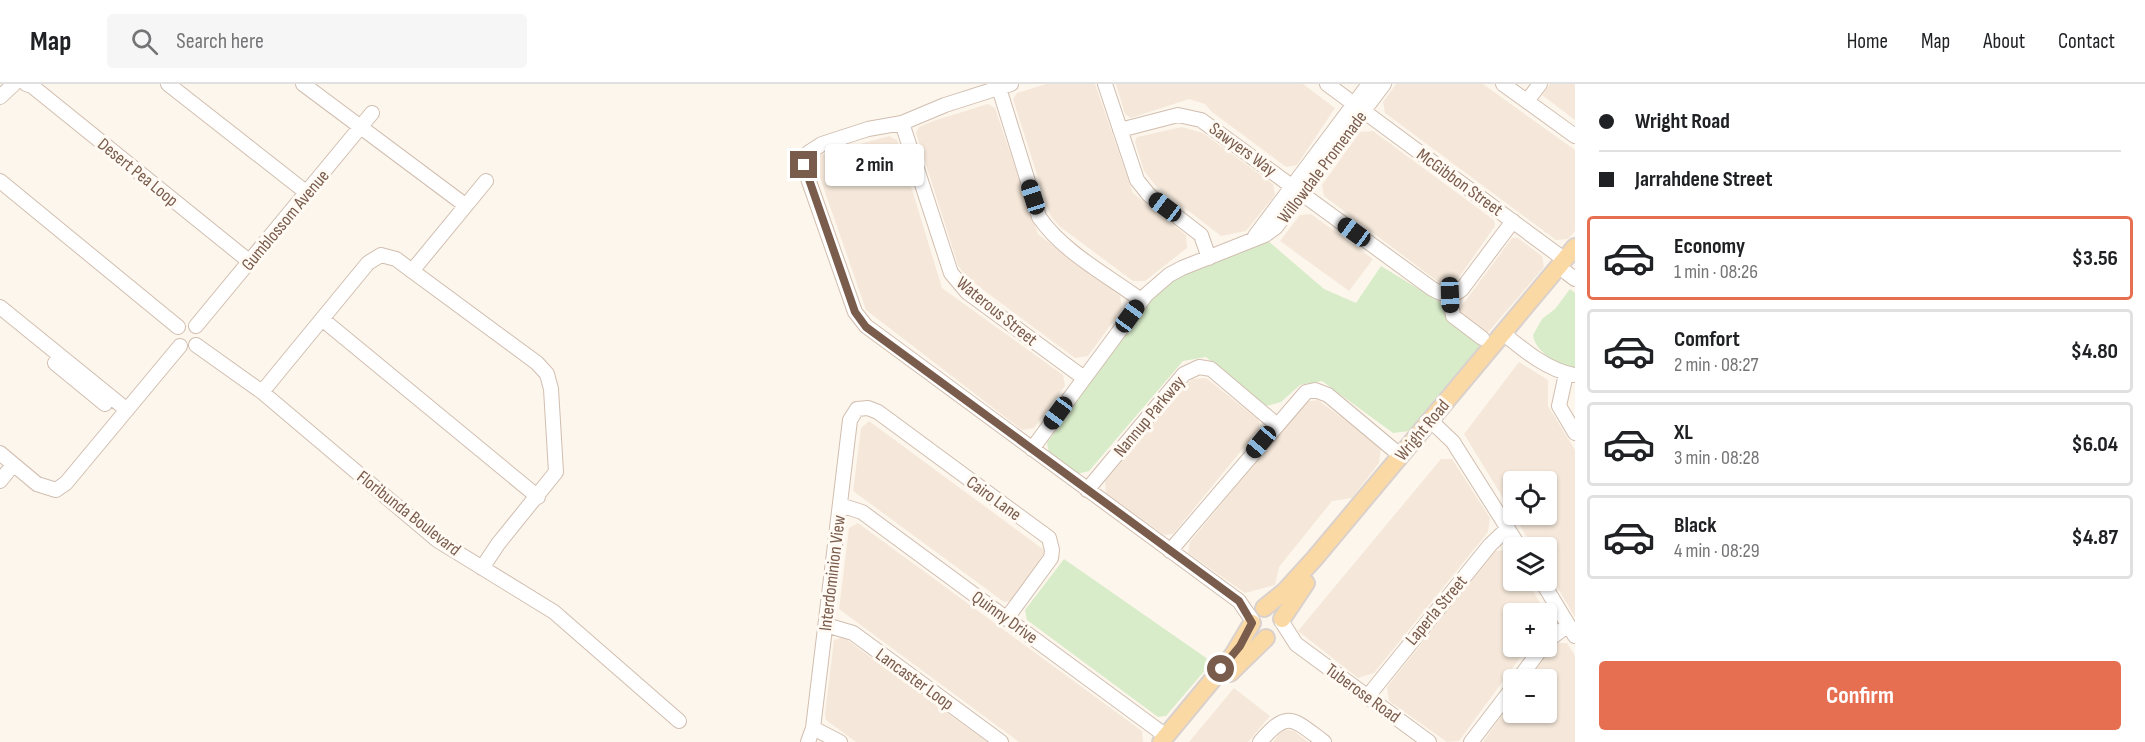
<!DOCTYPE html>
<html lang="en">
<head>
<meta charset="utf-8">
<style>
  body { margin:0; font-family:"Sofia Sans Condensed",sans-serif; background:#f6f6f6; color:#202124; height:100vh; display:flex; flex-direction:column; font-size:22px; white-space:nowrap }
  * { box-sizing:border-box; margin:0 }
  p { font-size:20px; color:#757577 }
  .icon { flex:none; width:33px; height:33px; fill:none; stroke:currentColor; stroke-width:2; stroke-linecap:round; stroke-linejoin:round }
  .map { position:relative; flex:1; overflow:hidden }
  .side { display:flex; flex-direction:column; background:#fff; width:570px }
  .side>* { flex:none }
  .banner { display:grid; align-content:center; height:132px; padding:0 24px; background:#fff }
  .buttons { position:absolute; left:1503px; top:387px; display:grid; gap:12px }
  .buttons a { display:grid; place-items:center; width:54px; height:54px; border-radius:6px; background:#fff; box-shadow:0 2px 4px #0004; font-size:30px }
  .end { position:absolute; width:27px; height:27px; margin:-14px; border:8px solid #7a5c4d; background:#fff; box-shadow:0 0 0 3px #fff }
  .from { border-radius:50% }
  .bubble { position:absolute; height:42px; border-radius:6px; background:#fff; box-shadow:0 2px 4px #0004; font-size:20px; font-weight:700; line-height:42px; text-align:center }
  .car { position:absolute; width:18px; height:36px; margin:-18px -9px; border-radius:8px; box-shadow:0 0 4px 2px #0007; background:linear-gradient(#222 24%,#8ab4d8 0 40%,#222 0 76%,#8ab4d8 0 86%,#222 0) }
  .banner b { display:flex; align-items:center; gap:21px; height:57px; font-size:22px }
  .banner b+b { border-top:2px solid #e0e0e0 }
  .banner i { width:15px; height:15px; background:#202124 }
  ul { padding:0; list-style:none }
  li { display:flex; align-items:center; gap:18px; height:84px; margin:0 12px 9px; padding:0 12px; border:3px solid #e0e0e0; border-radius:6px }
  li div { flex:1 }
  li b { display:block; font-size:22px }
  li em { font-style:normal; font-weight:700 }
  li.active { border-color:#e76f51 }
  li>.icon { width:54px; height:54px; stroke-width:1.5 }
  .button { display:flex; gap:12px; margin-top:auto; padding:12px 24px }
  .button a { flex:1; height:69px; border-radius:6px; background:#e76f51; color:#fff; font-size:24px; font-weight:700; line-height:69px; text-align:center }
  header { display:flex; align-items:center; gap:36px; box-sizing:border-box; height:84px; padding:0 30px; background:#fff; border-bottom:2px solid #e0e0e0 }
  header strong { font-size:28px }
  nav { display:flex; gap:33px; margin-inline-start:auto; font-size:21px }
  .search { width:420px; height:54px; background:#f6f6f6; display:flex; align-items:center; gap:15px; box-sizing:border-box; padding:0 21px; border-radius:6px; color:#757577; font-size:22px }
  main { display:flex; flex:1; min-height:0 }
  .map>svg:first-child { display:block }
</style>
</head>
<body>
<header>
<strong>Map</strong>
<div class="search"><svg class="icon" aria-label="search" viewBox="0 0 24 24"><circle cx="10" cy="10" r="6"/><path d="M15 15l6 6"/></svg>Search here</div>
<nav><a>Home</a><a>Map</a><a>About</a><a>Contact</a></nav>
</header>
<main>
<div class="map">
<svg width="1575" height="658" viewBox="0 0 1575 658">
  <rect width="100%" height="100%" fill="#fdf6ec"/>
  <path fill="#f5e8da" fill-rule="evenodd" d="M1046 0H1095L1133 109 1186 151 1187 164 1145 197H1133L1059 142 1050 131 1013 15 1017 9Z
    M1116 0H1303L1335 24 1297 81 1286 83 1212 28 1205 20 1189 15 1131 34 1125 30Z
    M1396 0H1483L1575 66V147L1568 155 1556 156 1385 29 1383 18Z
    M1550 0H1575V36L1542 11Z
    M988 20 995 24 1038 150 1120 212 1122 225 1088 272 1075 274 966 193 958 181 916 49 919 43 933 37Z
    M1182 43 1203 49 1273 100 1275 111 1246 147 1221 152 1155 101 1144 87 1135 58 1137 53Z
    M1373 47 1494 136 1495 142 1455 199 1441 200 1324 112 1322 101 1360 48Z
    M889 52 897 56 942 204 1063 291 1065 302 1034 344 1022 346 866 226 816 82 820 71Z
    M1311 130 1373 175 1349 207 1280 157 1300 131Z
    M1512 154H1518L1542 172 1544 183 1485 252 1458 227Z
    M1519 278 1548 296V322L1575 366V533L1547 486 1546 464 1533 463 1464 350ZM1514 398H1546V430H1514Z
    M1206 294 1259 336V345L1173 450 1164 451 1106 409 1105 397 1192 295Z
    M1318 316 1381 363 1379 379 1352 414 1332 417 1279 483 1275 501 1245 509 1188 469 1190 458 1305 318Z
    M869 337 1044 466 1043 472 1010 517 1004 518 853 407 861 344Z
    M1441 375H1452L1490 434 1488 448 1374 589 1358 594 1298 547Z
    M858 439 1142 647 1143 658H1019L839 525 849 444Z
    M1506 466 1513 474 1514 496 1527 497 1546 529 1514 530V562L1528 563 1459 657 1447 658 1389 617 1387 603 1495 467Z
    M843 553 987 658H856L826 636 825 630 834 556Z
    M1554 559H1567L1575 572V658H1483L1513 615 1514 628H1546V596L1528 595Z
    M1234 604 1270 632 1248 658H1189Z
    M1283 645 1294 647 1308 658H1273Z"/>
  <path fill="#d8ecc9" d="M1267 156 1324 205 1356 219 1381 182 1440 218 1455 242 1481 261 1409 347 1393 349 1322 297 1300 301 1281 318 1266 322 1206 273 1183 277 1089 387 1077 390 1049 369 1047 359 1147 219 1174 194Z
    M1570 205 1575 209V286C1559 282 1535 268 1533 251L1542 235 1555 225Z
    M1064 475 1212 578 1166 632 1158 633 1027 536 1025 526Z"/>
  <g fill="none" stroke-linecap="round" stroke-linejoin="round">
    <defs>
      <path id="minor" d="M26 0 32 2 250 178
        M168 0 307 109
        M303 0 465 121
        M1011 0 945 21 902 39 868 45 822 60 808 69 805 86 855 228 866 242 1239 517 1252 536
        M1105 0 1137 96 1149 111 1201 151 1209 174
        M1327 0 1565 176
        M1503 0 1575 52
        M999 4 1039 133C1063 168 1107 191 1141 216
        M0 13 14 0
        M1527 17 1540 0
        M902 39 951 189 967 208 1084 294
        M1120 46 1178 31 1201 36 1431 204C1442 211 1452 214 1462 205L1513 137
        M0 97 178 243
        M1255 152 1369 0
        M412 187 486 97
        M1567 189 1575 195
        M1450 211 1453 232 1482 254
        M0 223 127 326
        M322 235 538 413
        M196 242 372 29
        M1503 249C1523 266 1549 287 1575 291
        M196 261 262 308 437 456 554 528 679 637
        M55 279 105 320
        M1566 290 1559 322 1575 349
        M262 308 368 179 381 171 396 175 537 279 547 290 551 305 556 388 498 460 482 484
        M1430 336 1453 358 1520 464
        M1032 365 1146 211 1169 191 1182 184 1265 151 1276 143 1384 0
        M0 369 37 400 56 406 66 399 180 262
        M0 397 13 381
        M1087 406 1184 290 1199 283 1211 285 1276 340
        M840 421 862 428 1166 652
        M1170 467 1306 308 1315 306 1328 311 1401 372
        M1541 496 1575 552
        M1282 538 1296 560 1429 658
        M826 541 853 549 1001 658
        M1546 558 1568 541
        M1518 596 1543 562
        M1368 612 1490 461 1508 444
        M813 644 840 658
        M808 658 813 644 850 336 857 325 868 324 878 328 1049 454 1052 466 1051 474 1007 534
        M1260 658C1288 625 1293 635 1324 658
        M1471 658 1514 602"/>
      <path id="major" d="M1264 524 1285 507 1315 474 1575 163
        M1282 535 1306 499
        M1230 589 1266 554
        M1161 658 1233 571 1252 539"/>
    </defs>
    <use href="#minor" stroke="#d1beb0" stroke-width="16"/>
    <use href="#major" stroke="#dad1cd" stroke-width="20"/>
    <use href="#minor" stroke="#fff" stroke-width="14"/>
    <use href="#major" stroke="#fbd9a5" stroke-width="16"/>
  </g>
  <g fill="none" stroke-linecap="round" stroke-linejoin="round">
    <path stroke="#7a5c4d" stroke-width="8" d="M804 81 855 228 866 243 1239 517 1252 539 1240 562 1221 585"/>
  </g>
  <g text-anchor="middle" stroke-width="6" stroke-linejoin="round" paint-order="stroke">
    <g font-size="18" fill="#7a5c4d" stroke="#fffaf3">
      <text transform="translate(1243 65) rotate(36)" y="6">Sawyers Way</text>
      <text transform="translate(1322 83) rotate(-53)" y="6">Willowdale Promenade</text>
      <text transform="translate(138 88) rotate(39)" y="6">Desert Pea Loop</text>
      <text transform="translate(1460 98) rotate(36)" y="6">McGibbon Street</text>
      <text transform="translate(285 136) rotate(-50)" y="6">Gumblossom Avenue</text>
      <text transform="translate(997 227) rotate(39)" y="6">Waterous Street</text>
      <text transform="translate(1149 332) rotate(-50)" y="6">Nannup Parkway</text>
      <text transform="translate(1422 346) rotate(-50)" y="6">Wright Road</text>
      <text transform="translate(994 414) rotate(36)" y="6">Cairo Lane</text>
      <text transform="translate(409 429) rotate(38)" y="6">Floribunda Boulevard</text>
      <text transform="translate(832 489) rotate(-83)" y="6">Interdominion View</text>
      <text transform="translate(1436 526) rotate(-50)" y="6">Laperla Street</text>
      <text transform="translate(1005 533) rotate(36)" y="6">Quinny Drive</text>
      <text transform="translate(915 595) rotate(36)" y="6">Lancaster Loop</text>
      <text transform="translate(1363 609) rotate(36)" y="6">Tuberose Road</text>
    </g>
  </g>
</svg>
<div class="buttons">
<a><svg class="icon" aria-label="locate" viewBox="0 0 24 24"><circle cx="12" cy="12" r="6"/><path d="M12 2v4M12 18v4M2 12h4M18 12h4"/></svg></a>
<a><svg class="icon" aria-label="layers" viewBox="0 0 24 24"><path d="M12 4l9 5-9 5-9-5zM3 14l9 5 9-5"/></svg></a>
<a>+</a>
<a>−</a>
</div>
<i class="end from" style="left:1221px;top:585px"></i>
<i class="end" style="left:804px;top:81px"></i>
<div class="bubble" style="left:825px;top:60px;width:99px">2 min</div>
<i class="car" style="left:1033px;top:113px;rotate:342deg"></i>
<i class="car" style="left:1165px;top:123px;rotate:307deg"></i>
<i class="car" style="left:1354px;top:148px;rotate:306deg"></i>
<i class="car" style="left:1450px;top:211px;rotate:178deg"></i>
<i class="car" style="left:1130px;top:232px;rotate:36deg"></i>
<i class="car" style="left:1058px;top:329px;rotate:216deg"></i>
<i class="car" style="left:1261px;top:358px;rotate:220deg"></i>
</div>
<section class="side">
<div class="banner">
<b><i class="from"></i>Wright Road</b>
<b><i></i>Jarrahdene Street</b>
</div>
<ul>
<li class="active"><svg class="icon" aria-label="car" viewBox="0 0 24 24"><path d="M5 17H2v-5l4-1 3-4h7l3 4 3 1v5h-3M9 17h6M6 11h13"/><circle cx="7" cy="17" r="2"/><circle cx="17" cy="17" r="2"/></svg><div><b>Economy</b><p>1 min · 08:26</p></div><em>$3.56</em></li>
<li><svg class="icon" aria-label="car" viewBox="0 0 24 24"><path d="M5 17H2v-5l4-1 3-4h7l3 4 3 1v5h-3M9 17h6M6 11h13"/><circle cx="7" cy="17" r="2"/><circle cx="17" cy="17" r="2"/></svg><div><b>Comfort</b><p>2 min · 08:27</p></div><em>$4.80</em></li>
<li><svg class="icon" aria-label="car" viewBox="0 0 24 24"><path d="M5 17H2v-5l4-1 3-4h7l3 4 3 1v5h-3M9 17h6M6 11h13"/><circle cx="7" cy="17" r="2"/><circle cx="17" cy="17" r="2"/></svg><div><b>XL</b><p>3 min · 08:28</p></div><em>$6.04</em></li>
<li><svg class="icon" aria-label="car" viewBox="0 0 24 24"><path d="M5 17H2v-5l4-1 3-4h7l3 4 3 1v5h-3M9 17h6M6 11h13"/><circle cx="7" cy="17" r="2"/><circle cx="17" cy="17" r="2"/></svg><div><b>Black</b><p>4 min · 08:29</p></div><em>$4.87</em></li>
</ul>
<div class="button"><a>Confirm</a></div>
</section>
</main>
</body>
</html>
